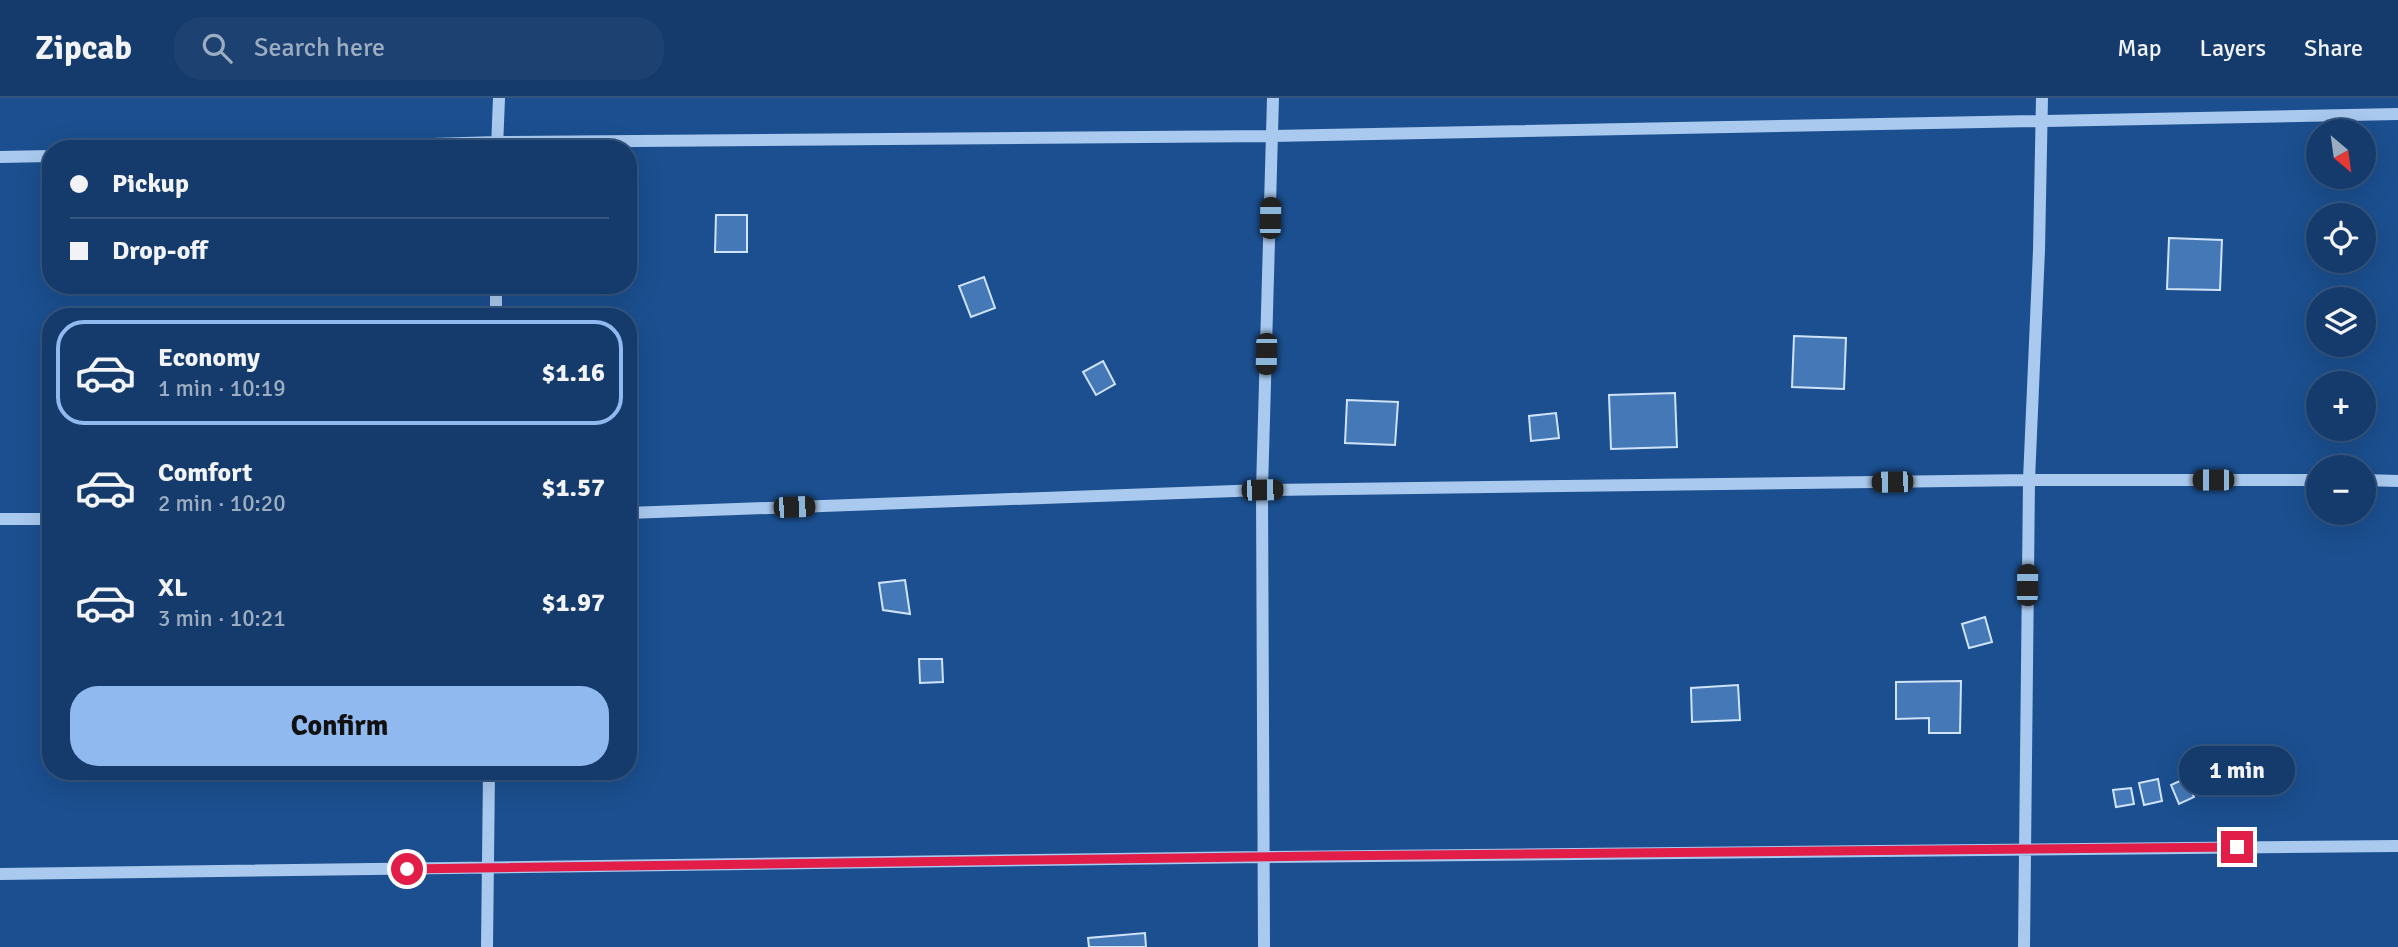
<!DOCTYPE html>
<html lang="en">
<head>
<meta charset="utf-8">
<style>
  body { margin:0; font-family:Signika,sans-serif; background:#1d4271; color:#f1f3f6; height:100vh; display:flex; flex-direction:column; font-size:26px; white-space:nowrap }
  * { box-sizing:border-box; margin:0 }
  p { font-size:23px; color:#9dadc1 }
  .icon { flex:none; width:38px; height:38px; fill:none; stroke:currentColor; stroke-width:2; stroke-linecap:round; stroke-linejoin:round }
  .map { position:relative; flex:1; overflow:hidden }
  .side { position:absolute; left:42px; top:210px; width:595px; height:472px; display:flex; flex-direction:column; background:#143b6b; border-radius:28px; box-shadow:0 7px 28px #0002,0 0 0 2px #33557e }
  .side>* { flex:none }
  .top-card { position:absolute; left:42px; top:42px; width:595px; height:154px; border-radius:28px; box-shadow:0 7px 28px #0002,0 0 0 2px #33557e; display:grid; align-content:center; height:154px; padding:0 28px; background:#143b6b }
  .needle { width:46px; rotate:151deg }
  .buttons { position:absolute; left:2306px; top:21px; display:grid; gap:14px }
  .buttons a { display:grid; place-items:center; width:70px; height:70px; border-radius:50%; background:#143b6b; box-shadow:0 7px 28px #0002,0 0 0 2px #33557e; font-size:35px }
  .end { position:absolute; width:32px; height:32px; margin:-16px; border:9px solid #e11d48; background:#fff; box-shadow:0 0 0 4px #fff }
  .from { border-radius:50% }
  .bubble { position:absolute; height:49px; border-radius:24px; background:#143b6b; box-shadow:0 7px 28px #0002,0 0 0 2px #33557e; font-size:23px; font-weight:800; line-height:49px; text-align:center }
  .car { position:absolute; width:21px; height:42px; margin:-21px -10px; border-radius:9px; box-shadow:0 0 5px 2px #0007; background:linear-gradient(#222 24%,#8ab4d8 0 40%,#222 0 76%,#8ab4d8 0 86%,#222 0) }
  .top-card b { display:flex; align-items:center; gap:24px; height:66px; font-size:26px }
  .top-card b+b { border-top:2px solid #33557e }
  .top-card i { width:18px; height:18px; background:#f1f3f6 }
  ul { padding:12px 0 0; list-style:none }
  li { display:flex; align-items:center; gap:21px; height:105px; margin:0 14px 10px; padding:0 14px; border:4px solid transparent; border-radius:28px }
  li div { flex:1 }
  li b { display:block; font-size:26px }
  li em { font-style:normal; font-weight:800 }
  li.active { border-color:#90b9f0 }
  li>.icon { width:63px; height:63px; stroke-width:1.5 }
  .button { display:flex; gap:14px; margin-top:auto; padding:14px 28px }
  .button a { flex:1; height:80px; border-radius:28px; background:#90b9f0; color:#111; font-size:28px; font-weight:800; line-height:80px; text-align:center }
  header { display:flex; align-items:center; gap:42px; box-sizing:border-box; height:98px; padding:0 35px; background:#143b6b; border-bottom:2px solid #33557e }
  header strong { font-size:33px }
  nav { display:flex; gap:38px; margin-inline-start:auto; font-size:24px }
  .search { width:490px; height:63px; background:#1d4271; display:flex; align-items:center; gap:18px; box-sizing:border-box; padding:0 24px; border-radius:28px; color:#9dadc1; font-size:26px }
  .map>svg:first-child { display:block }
</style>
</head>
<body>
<header>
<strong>Zipcab</strong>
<div class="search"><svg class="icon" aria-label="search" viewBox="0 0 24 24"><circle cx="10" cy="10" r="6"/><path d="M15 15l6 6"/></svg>Search here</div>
<nav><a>Map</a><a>Layers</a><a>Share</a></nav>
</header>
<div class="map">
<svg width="2398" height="849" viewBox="0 0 2398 849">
  <rect width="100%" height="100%" fill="#1b4f8f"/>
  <path fill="#4478b7" stroke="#cfe3fa" stroke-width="2" d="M628 102H634L633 142H628Z
    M716 117H747V154H715Z
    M2169 140 2222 142 2220 192 2167 191Z
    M984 179 995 210 971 219 959 188Z
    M1794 238 1846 240 1844 291 1792 289Z
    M1103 263 1115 286 1096 297 1083 274Z
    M1675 295 1677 349 1611 351 1609 297Z
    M1347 302 1398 304 1395 347 1345 345Z
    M1556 315 1559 340 1531 343 1529 318Z
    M905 482 910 516 883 512 879 485Z
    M1985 519 1992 544 1969 550 1962 526Z
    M919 561H942L943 584 920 585Z
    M1961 583 1960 635H1929V620L1896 621V584Z
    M1738 587 1740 622 1692 624 1691 590Z
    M2215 675 2220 693 2204 697 2200 678Z
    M2186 680 2194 699 2179 706 2171 687Z
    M2158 681 2162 703 2144 707 2139 685Z
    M2131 690 2134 706 2116 709 2113 692Z
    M1145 835 1146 849H1089L1088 840Z"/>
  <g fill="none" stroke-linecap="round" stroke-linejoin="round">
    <path stroke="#a9c9ee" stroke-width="12" d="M497 50 499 0
      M270 51 497 44 1272 38 2398 16
      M0 59 51 58
      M496 219V187
      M2364 382 2398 383
      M628 415 1262 392 2029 382H2319
      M0 421H51
      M0 776 1264 759 2398 748
      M487 849 489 674
      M1264 849 1262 392 1273 0
      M2024 849 2029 382 2039 152 2042 0"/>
  </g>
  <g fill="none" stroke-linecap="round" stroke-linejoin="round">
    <path stroke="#e11d48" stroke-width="9" d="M407 771 1318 758 2237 749"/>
  </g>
</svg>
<div class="buttons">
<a><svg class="needle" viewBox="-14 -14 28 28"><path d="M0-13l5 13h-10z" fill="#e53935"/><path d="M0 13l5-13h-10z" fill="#9dadc1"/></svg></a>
<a><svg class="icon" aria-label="locate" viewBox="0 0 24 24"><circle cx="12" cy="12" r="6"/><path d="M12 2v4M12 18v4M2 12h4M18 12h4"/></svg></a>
<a><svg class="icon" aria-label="layers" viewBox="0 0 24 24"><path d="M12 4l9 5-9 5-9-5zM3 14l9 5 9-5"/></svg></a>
<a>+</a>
<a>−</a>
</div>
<i class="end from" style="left:407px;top:771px"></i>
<i class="end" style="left:2237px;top:749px"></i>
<div class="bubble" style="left:2179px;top:648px;width:116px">1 min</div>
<i class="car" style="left:1270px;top:120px;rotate:1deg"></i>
<i class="car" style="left:1266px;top:256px;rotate:181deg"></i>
<i class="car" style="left:2213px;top:382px;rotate:270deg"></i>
<i class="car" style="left:1892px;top:384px;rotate:269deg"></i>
<i class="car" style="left:1262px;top:392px;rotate:89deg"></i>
<i class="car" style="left:794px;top:409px;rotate:88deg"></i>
<i class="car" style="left:2027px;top:487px;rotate:1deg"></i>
<div class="top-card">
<b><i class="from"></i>Pickup</b>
<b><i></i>Drop-off</b>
</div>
<section class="side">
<ul>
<li class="active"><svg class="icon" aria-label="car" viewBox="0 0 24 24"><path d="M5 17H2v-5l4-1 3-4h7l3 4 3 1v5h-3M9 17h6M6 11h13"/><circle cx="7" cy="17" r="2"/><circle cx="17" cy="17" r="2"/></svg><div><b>Economy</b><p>1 min · 10:19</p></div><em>$1.16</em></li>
<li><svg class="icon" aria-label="car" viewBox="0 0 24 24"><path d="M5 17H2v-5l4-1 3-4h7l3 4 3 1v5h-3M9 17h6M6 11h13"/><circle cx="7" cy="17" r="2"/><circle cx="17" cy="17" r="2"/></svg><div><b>Comfort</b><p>2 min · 10:20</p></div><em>$1.57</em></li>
<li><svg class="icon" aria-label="car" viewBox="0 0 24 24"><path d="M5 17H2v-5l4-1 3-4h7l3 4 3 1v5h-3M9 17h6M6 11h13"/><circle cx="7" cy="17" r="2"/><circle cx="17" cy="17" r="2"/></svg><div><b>XL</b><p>3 min · 10:21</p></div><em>$1.97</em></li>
</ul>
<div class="button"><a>Confirm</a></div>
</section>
</div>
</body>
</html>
